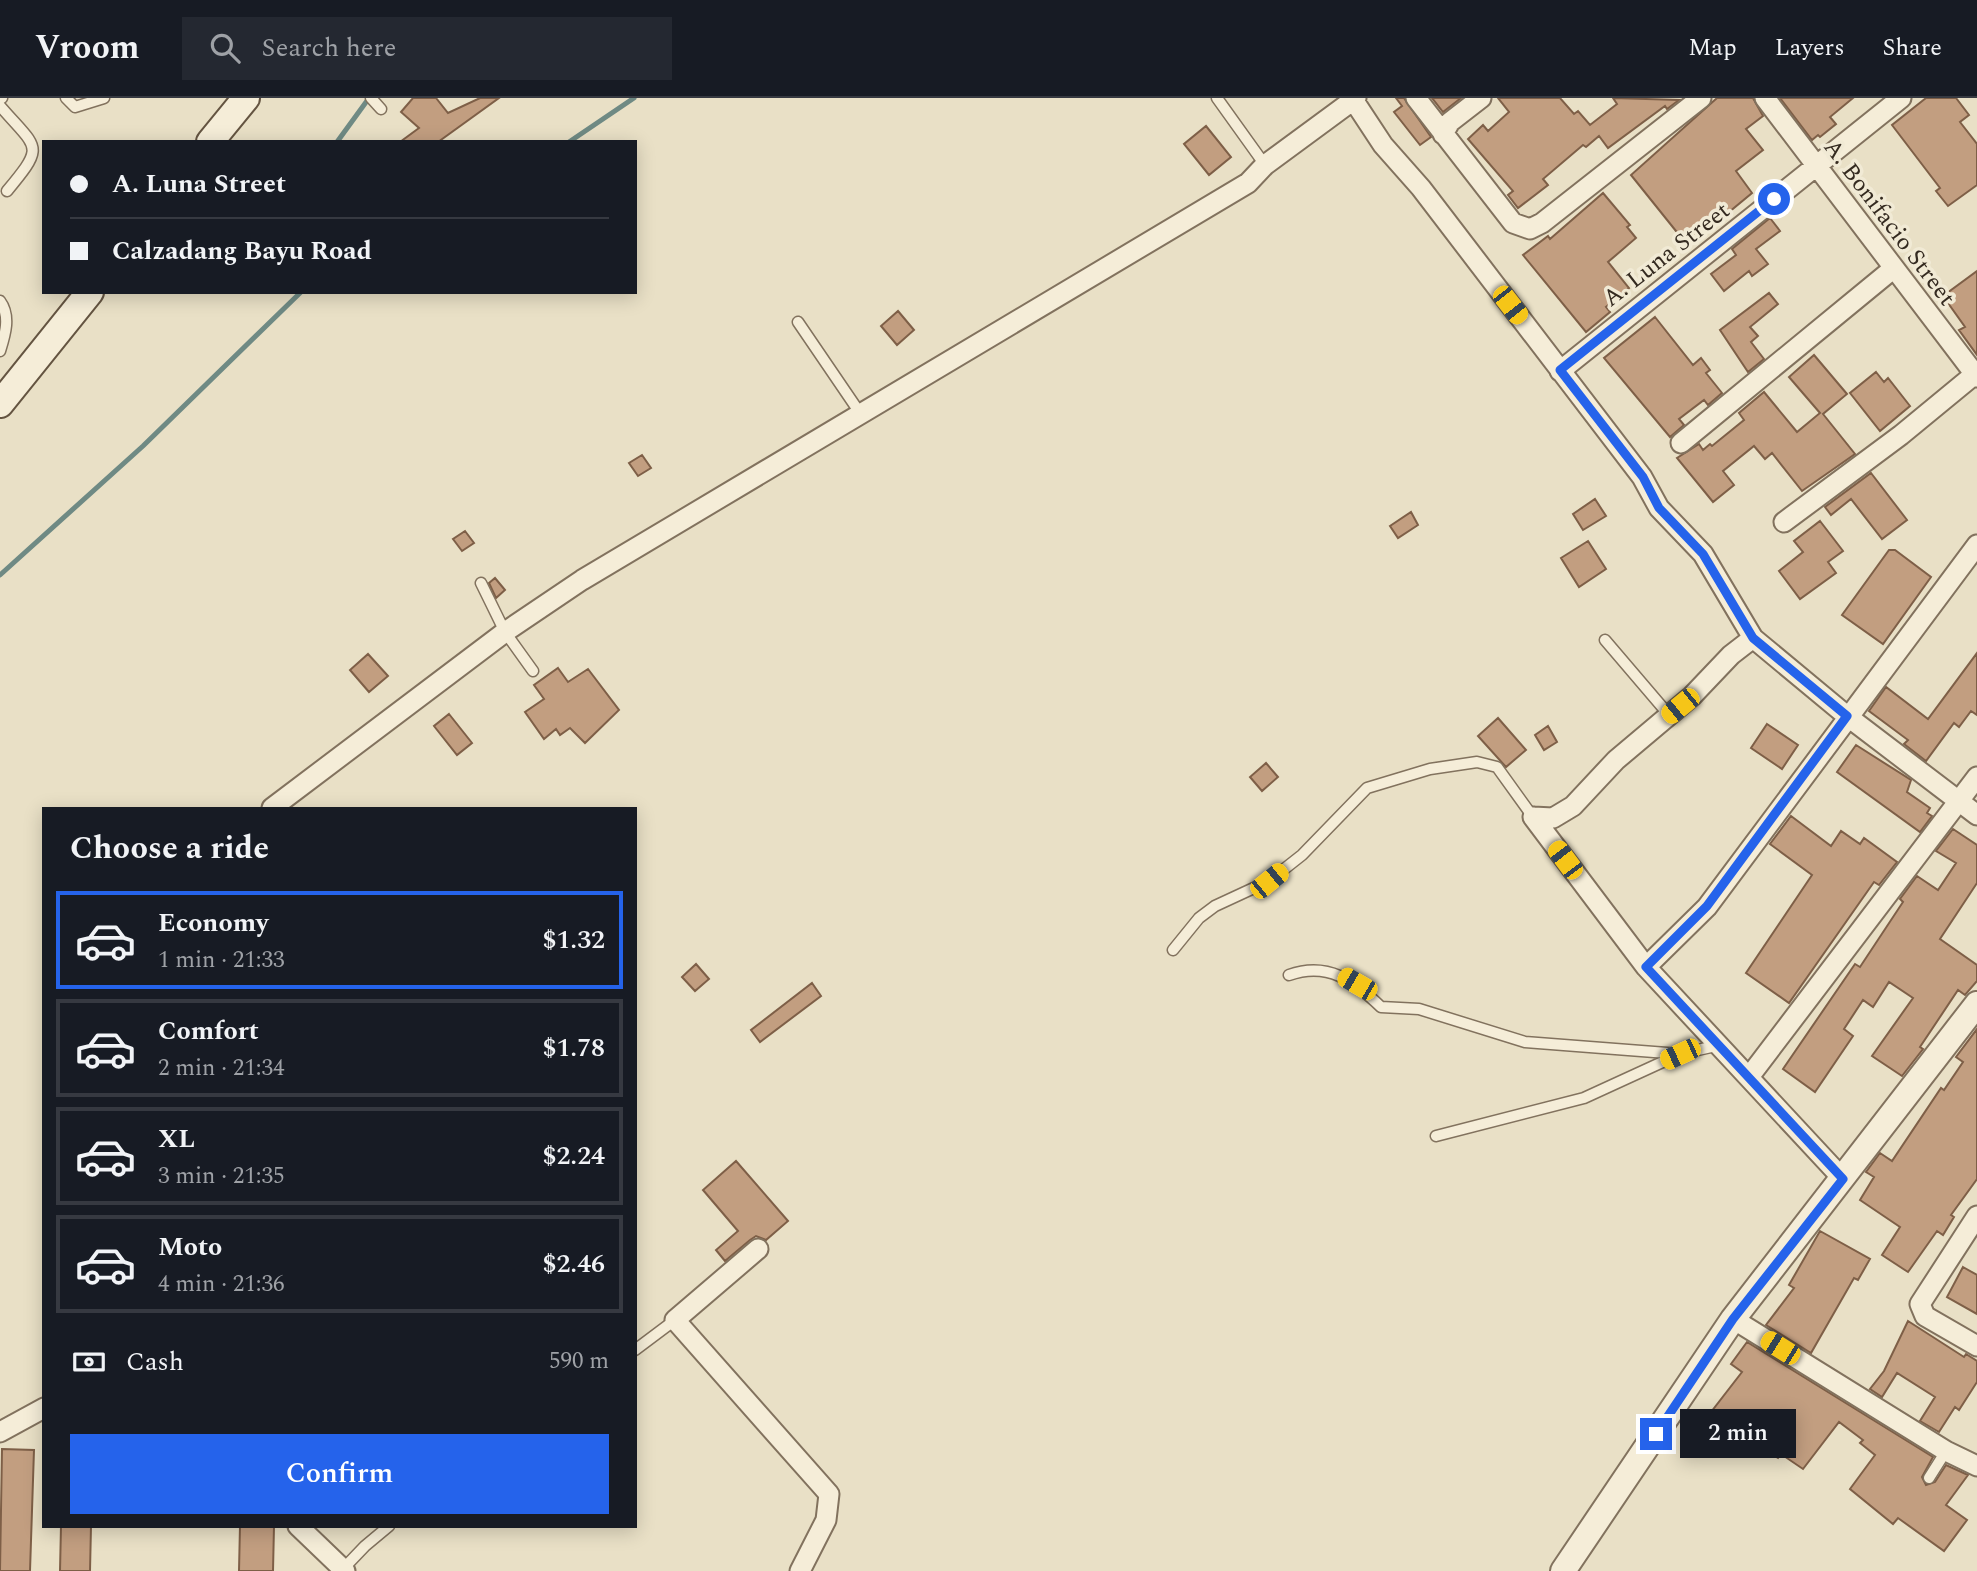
<!DOCTYPE html>
<html lang="en">
<head>
<meta charset="utf-8">
<style>
  body { margin:0; font-family:Spectral,serif; background:#242831; color:#f1f3f6; height:100vh; display:flex; flex-direction:column; font-size:26px; white-space:nowrap }
  * { box-sizing:border-box; margin:0 }
  p { font-size:23px; color:#9ea1a6 }
  .icon { flex:none; width:38px; height:38px; fill:none; stroke:currentColor; stroke-width:2; stroke-linecap:round; stroke-linejoin:round }
  .map { position:relative; flex:1; overflow:hidden }
  .drawer { position:absolute; left:42px; top:709px; width:595px; height:721px; display:flex; flex-direction:column; background:#171b24; border-radius:0px; box-shadow:0 4px 18px #0003 }
  .drawer>* { flex:none }
  .top-card { position:absolute; left:42px; top:42px; width:595px; height:154px; border-radius:0px; box-shadow:0 4px 18px #0003; display:grid; align-content:center; height:154px; padding:0 28px; background:#171b24 }
  .end { position:absolute; width:32px; height:32px; margin:-16px; border:9px solid #2563eb; background:#fff; box-shadow:0 0 0 4px #fff }
  .from { border-radius:50% }
  .bubble { position:absolute; height:49px; border-radius:0px; background:#171b24; box-shadow:0 4px 18px #0003; font-size:23px; font-weight:600; line-height:49px; text-align:center }
  .car { position:absolute; width:21px; height:42px; margin:-21px -10px; border-radius:9px; box-shadow:0 0 5px 2px #0007; background:linear-gradient(#f5c518 24%,#345 0 40%,#f5c518 0 76%,#345 0 86%,#f5c518 0) }
  .top-card b { display:flex; align-items:center; gap:24px; height:66px; font-size:26px }
  .top-card b+b { border-top:2px solid #363941 }
  .top-card i { width:18px; height:18px; background:#f1f3f6 }
  ul { padding:0; list-style:none }
  li { display:flex; align-items:center; gap:21px; height:98px; margin:0 14px 10px; padding:0 14px; border:4px solid #363941; border-radius:0px }
  li div { flex:1 }
  li b { display:block; font-size:26px }
  li em { font-style:normal; font-weight:600 }
  li.on { border-color:#2563eb }
  li>.icon { width:63px; height:63px; stroke-width:1.5 }
  h2 { padding:0 28px; font-size:32px; line-height:84px }
  .pay { display:flex; align-items:center; gap:18px; height:77px; padding:0 28px; font-size:26px }
  .pay p { margin-inline-start:auto }
  .primary-button { display:flex; gap:14px; margin-top:auto; padding:14px 28px }
  .primary-button a { flex:1; height:80px; border-radius:0px; background:#2563eb; color:#fff; font-size:28px; font-weight:600; line-height:80px; text-align:center }
  header { display:flex; align-items:center; gap:42px; box-sizing:border-box; height:98px; padding:0 35px; background:#171b24; border-bottom:2px solid #363941 }
  header strong { font-size:33px }
  nav { display:flex; gap:38px; margin-inline-start:auto; font-size:24px }
  .search { width:490px; height:63px; background:#242831; display:flex; align-items:center; gap:18px; box-sizing:border-box; padding:0 24px; border-radius:0px; color:#9ea1a6; font-size:26px }
  .map>svg:first-child { display:block }
</style>
</head>
<body>
<header>
<strong>Vroom</strong>
<div class="search"><svg class="icon" aria-label="search" viewBox="0 0 24 24"><circle cx="10" cy="10" r="6"/><path d="M15 15l6 6"/></svg>Search here</div>
<nav><a>Map</a><a>Layers</a><a>Share</a></nav>
</header>
<div class="map">
<svg width="1977" height="1473" viewBox="0 0 1977 1473">
  <rect width="100%" height="100%" fill="#e9e0c6"/>
  <g fill="none" stroke-linecap="round" stroke-linejoin="round">
    <path stroke="#6f8a84" stroke-width="5" d="M337 44 369 0
      M569 44 634 0
      M0 477 143 348 301 194"/>
  </g>
  <path fill="#c29e80" stroke="#7e5f47" stroke-width="2" d="M413 0H436L448 15 480 0H499L438 44H400L419 30 401 14Z
    M1396 0H1404L1431 39 1420 47 1394 14 1402 8Z
    M1432 0H1461L1443 14Z
    M1498 0H1560L1574 16 1578 13 1590 27 1617 6 1613 0 1679 2 1667 11 1665 8 1608 50 1599 38 1586 49 1583 47 1543 81 1548 87 1518 110 1508 97 1513 93 1468 41 1483 27 1488 33 1509 14Z
    M1717 0H1753L1763 18 1746 31 1763 52 1736 73 1752 95 1688 148 1631 77Z
    M1780 0H1853L1830 19 1836 26 1820 39 1818 37 1812 42Z
    M1926 0H1956L1969 17 1960 24 1977 46V87L1948 108 1936 93 1940 90 1892 27Z
    M1206 28 1231 59 1209 77 1184 46Z
    M1603 95 1630 127 1627 129 1636 140 1608 164 1629 190 1606 209 1610 214 1586 234 1523 157 1548 138 1550 141Z
    M1770 120 1780 133 1756 151 1768 166 1752 178 1749 173 1724 193 1711 176 1736 157 1732 151Z
    M1977 173V257L1959 232 1965 229 1943 198Z
    M1769 195 1778 206 1750 229 1758 238 1751 244 1764 261 1748 274 1720 232Z
    M898 213 914 232 897 247 881 228Z
    M1655 219 1693 267 1701 260 1710 272 1706 275 1722 295 1708 307 1704 302 1679 321 1684 327 1670 339 1604 260Z
    M1814 257 1847 296 1823 316 1855 356 1802 393 1772 355 1765 361 1754 348 1723 373 1734 387 1713 404 1677 360 1699 346 1703 352 1710 346 1712 348 1744 322 1739 315 1764 294 1797 334 1820 315 1789 279Z
    M1876 274 1884 284 1888 280 1910 308 1880 333 1850 295Z
    M642 357 651 370 638 378 629 365Z
    M1871 375 1907 422 1882 441 1851 401 1831 417 1825 409Z
    M1595 401 1606 418 1583 432 1573 416Z
    M1411 414 1418 427 1398 440 1390 428Z
    M1820 423 1843 453 1828 464 1836 475 1800 501 1779 473 1803 454 1794 443Z
    M465 433 474 445 462 453 453 441Z
    M1588 443 1606 471 1579 489 1561 460Z
    M1889 452H1895L1931 479 1883 546 1842 517Z
    M495 480 505 492 496 500 489 485Z
    M1977 555V617L1971 613 1959 629 1954 625 1926 663 1904 646 1908 642 1869 613 1886 589 1928 621Z
    M368 556 388 578 369 594 350 572Z
    M558 570 568 584 588 571 619 612 585 645 570 630 560 637 556 631 544 641 525 614 544 601 534 587Z
    M449 616 472 645 457 657 434 628Z
    M1498 620 1526 652 1506 669 1478 638Z
    M1767 626 1798 647 1782 671 1751 650Z
    M1548 628 1557 644 1544 652 1535 637Z
    M1856 647 1911 682 1907 694 1930 710 1927 715 1932 718 1920 734 1837 674Z
    M1266 665 1278 679 1262 693 1250 679Z
    M1791 718 1831 748 1841 733 1860 746 1864 740 1897 764 1879 787 1874 784 1789 905 1746 875 1812 777 1770 746Z
    M1953 731 1977 747V785L1940 841 1977 867V883L1965 897 1958 892 1920 949 1923 951 1902 978 1872 958 1913 900 1889 884 1873 909 1863 902 1844 931 1853 938 1815 994 1783 971 1855 866 1860 869 1903 804 1900 801 1917 778 1938 792 1956 765 1936 753Z
    M696 866 709 881 695 893 682 879Z
    M812 885 821 898 760 944 751 932Z
    M1977 931V1081L1951 1117 1954 1119 1943 1137 1937 1133 1908 1174 1882 1157 1900 1129 1860 1102 1874 1079 1866 1074 1880 1055 1892 1063 1941 990 1944 992 1963 964 1956 959Z
    M736 1063 788 1123 766 1142 756 1138 750 1142 725 1163 716 1152 738 1133 703 1092Z
    M1820 1133 1870 1161 1858 1182 1854 1180 1811 1255 1766 1227 1794 1190 1789 1187Z
    M1963 1169 1977 1177V1216L1947 1199Z
    M1908 1223 1964 1259 1966 1256 1977 1263V1284L1959 1312 1955 1309 1939 1334 1920 1323 1935 1299 1897 1275 1882 1299 1870 1291 1884 1273Z
    M1747 1244 1933 1359 1922 1379 1926 1387 1935 1384 1946 1367 1968 1377 1946 1407 1967 1422 1944 1453 1898 1420 1893 1426 1850 1391 1875 1357 1860 1345 1863 1342 1839 1324 1803 1371 1781 1356 1778 1360 1708 1318 1742 1274 1731 1266Z
    M2 1351 34 1352 30 1473H0Z
    M61 1428H91L90 1473H60Z
    M240 1428H274L273 1473H239Z"/>
  <g fill="none" stroke-linecap="round" stroke-linejoin="round">
    <defs>
      <path id="service" d="M66 0 75 9 104 0
        M371 0 381 11
        M1217 0 1265 67
        M0 1 2 0
        M0 8C38 52 46 46 7 93
        M0 203C11 218 5 237 0 253
        M798 224 860 315
        M481 485 505 534 533 573
        M1605 542 1669 617
        M1173 852 1199 820 1215 808 1269 783 1302 757 1367 690 1430 671 1477 664 1497 669 1533 719
        M1289 877C1328 863 1354 883 1381 909L1419 911 1525 944 1680 956
        M1436 1038 1584 1000 1680 956 1720 947
        M635 1252 675 1222
        M1929 1380 1946 1353
        M343 1471 365 1448 389 1428"/>
      <path id="minor" d="M1416 0 1513 125 1530 131 1542 125 1701 0
        M1765 0 1977 279
        M1354 3 1383 47 1421 90 1642 379 1659 410 1703 456 1753 540 1847 618 1977 717
        M1443 36 1450 24 1481 0
        M1560 273 1901 0
        M1681 345 1894 170
        M1784 424 1901 337 1975 276
        M272 710 505 534 582 482 1248 85 1265 67 1356 0
        M1533 719 1646 869 1843 1081
        M1533 719 1553 720 1573 708 1616 662 1692 598 1731 557 1753 540
        M1646 869 1707 809 1977 447
        M1749 979 1977 679
        M1977 1118 1920 1206 1925 1218 1977 1248
        M758 1151 675 1222 829 1396 826 1422 800 1473
        M1733 1221 1946 1353 1977 1368
        M0 1334 44 1310
        M298 1428 345 1473"/>
      <path id="tertiary" d="M1563 1473 1733 1221 1977 906"/>
      <path id="secondary" d="M210 44 246 0
        M0 306 90 194"/>
    </defs>
    <use href="#service" stroke="#82725e" stroke-width="13"/>
    <use href="#minor" stroke="#82725e" stroke-width="23"/>
    <use href="#tertiary" stroke="#82725e" stroke-width="28"/>
    <use href="#secondary" stroke="#645441" stroke-width="30"/>
    <use href="#service" stroke="#f5edd8" stroke-width="10"/>
    <use href="#minor" stroke="#f5edd8" stroke-width="19"/>
    <use href="#tertiary" stroke="#f5edd8" stroke-width="24"/>
    <use href="#secondary" stroke="#f5edd8" stroke-width="26"/>
  </g>
  <g fill="none" stroke-linecap="round" stroke-linejoin="round">
    <path stroke="#2563eb" stroke-width="9" d="M1656 1336 1733 1221 1843 1081 1646 869 1707 808 1847 618 1753 540 1703 456 1659 410 1643 379 1560 272 1774 101"/>
  </g>
  <g text-anchor="middle" stroke-width="7" stroke-linejoin="round" paint-order="stroke">
    <g font-size="24" fill="#342a20" stroke="#f1ead5">
      <text transform="translate(1890 124) rotate(53)" y="8">A. Bonifacio Street</text>
      <text transform="translate(1666 156) rotate(-38)" y="8">A. Luna Street</text>
    </g>
  </g>
</svg>
<i class="end from" style="left:1774px;top:101px"></i>
<i class="end" style="left:1656px;top:1336px"></i>
<div class="bubble" style="left:1680px;top:1311px;width:116px">2 min</div>
<i class="car" style="left:1510px;top:207px;rotate:142deg"></i>
<i class="car" style="left:1680px;top:608px;rotate:231deg"></i>
<i class="car" style="left:1565px;top:762px;rotate:323deg"></i>
<i class="car" style="left:1269px;top:783px;rotate:51deg"></i>
<i class="car" style="left:1357px;top:886px;rotate:300deg"></i>
<i class="car" style="left:1680px;top:956px;rotate:245deg"></i>
<i class="car" style="left:1780px;top:1250px;rotate:302deg"></i>
<div class="top-card">
<b><i class="from"></i>A. Luna Street</b>
<b><i></i>Calzadang Bayu Road</b>
</div>
<section class="drawer">
<h2>Choose a ride</h2>
<ul>
<li class="on"><svg class="icon" aria-label="car" viewBox="0 0 24 24"><path d="M5 17H2v-5l4-1 3-4h7l3 4 3 1v5h-3M9 17h6M6 11h13"/><circle cx="7" cy="17" r="2"/><circle cx="17" cy="17" r="2"/></svg><div><b>Economy</b><p>1 min · 21:33</p></div><em>$1.32</em></li>
<li><svg class="icon" aria-label="car" viewBox="0 0 24 24"><path d="M5 17H2v-5l4-1 3-4h7l3 4 3 1v5h-3M9 17h6M6 11h13"/><circle cx="7" cy="17" r="2"/><circle cx="17" cy="17" r="2"/></svg><div><b>Comfort</b><p>2 min · 21:34</p></div><em>$1.78</em></li>
<li><svg class="icon" aria-label="car" viewBox="0 0 24 24"><path d="M5 17H2v-5l4-1 3-4h7l3 4 3 1v5h-3M9 17h6M6 11h13"/><circle cx="7" cy="17" r="2"/><circle cx="17" cy="17" r="2"/></svg><div><b>XL</b><p>3 min · 21:35</p></div><em>$2.24</em></li>
<li><svg class="icon" aria-label="car" viewBox="0 0 24 24"><path d="M5 17H2v-5l4-1 3-4h7l3 4 3 1v5h-3M9 17h6M6 11h13"/><circle cx="7" cy="17" r="2"/><circle cx="17" cy="17" r="2"/></svg><div><b>Moto</b><p>4 min · 21:36</p></div><em>$2.46</em></li>
</ul>
<div class="pay"><svg class="icon" aria-label="cash" viewBox="0 0 24 24"><path d="M3 7h18v10H3z"/><circle cx="12" cy="12" r="2"/></svg>Cash<p>590 m</p></div>
<div class="primary-button"><a>Confirm</a></div>
</section>
</div>
</body>
</html>
